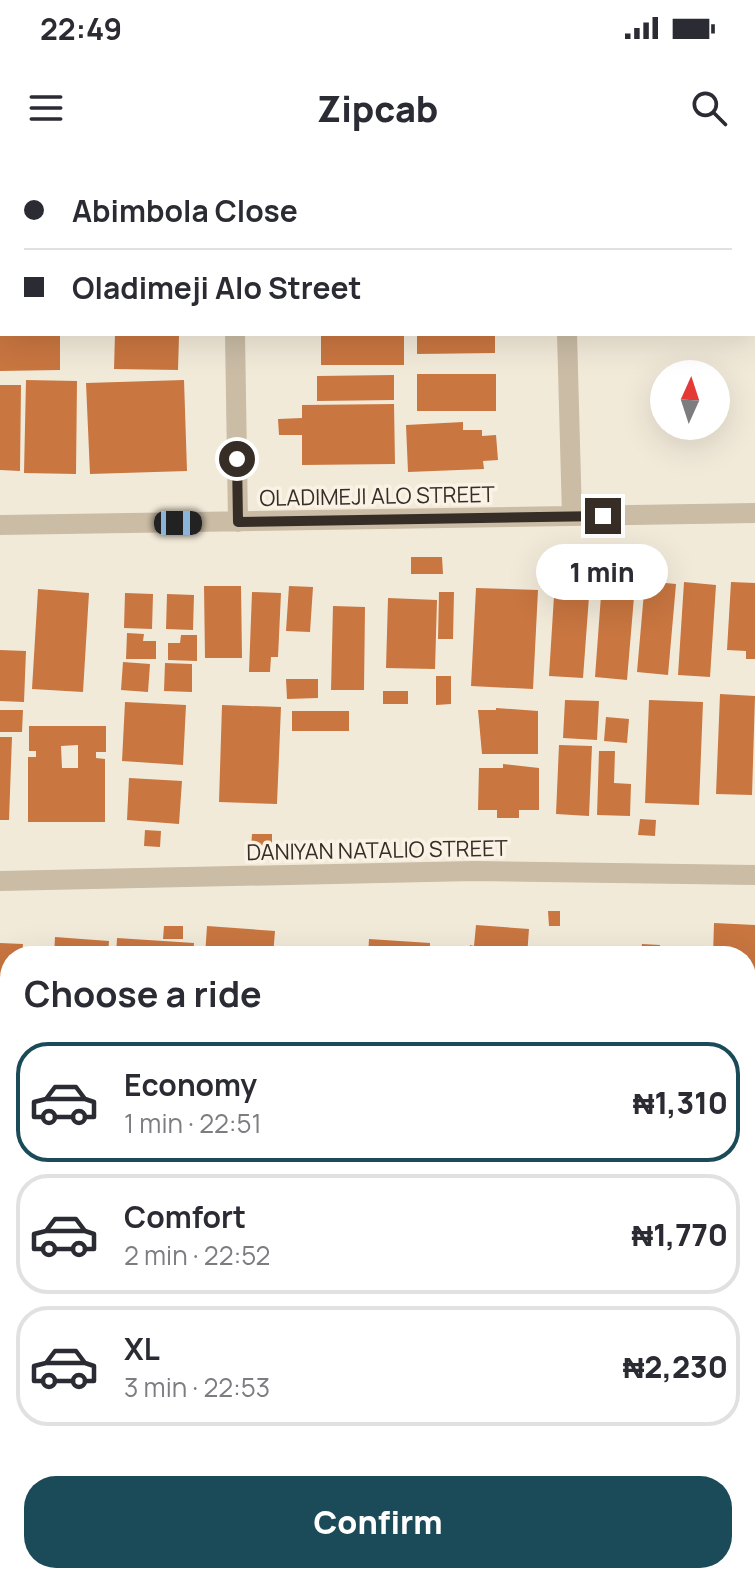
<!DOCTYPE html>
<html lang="en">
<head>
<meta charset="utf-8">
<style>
  body { margin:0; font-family:Manrope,sans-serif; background:#f7f7f7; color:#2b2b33; height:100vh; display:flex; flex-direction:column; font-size:30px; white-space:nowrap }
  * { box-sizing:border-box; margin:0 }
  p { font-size:26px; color:#7c7c81 }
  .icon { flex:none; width:44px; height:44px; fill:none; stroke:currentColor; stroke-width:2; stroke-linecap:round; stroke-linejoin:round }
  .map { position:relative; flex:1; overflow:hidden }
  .details { position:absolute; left:0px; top:786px; width:756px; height:638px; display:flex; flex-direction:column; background:#fff; border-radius:32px 32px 0 0; box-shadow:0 8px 32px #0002 }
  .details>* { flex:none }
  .guide { position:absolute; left:0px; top:0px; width:756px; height:176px; box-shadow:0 8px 32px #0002; display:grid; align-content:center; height:176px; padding:0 24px; background:#fff }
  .needle { width:52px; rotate:3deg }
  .buttons { position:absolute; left:650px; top:200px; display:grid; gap:16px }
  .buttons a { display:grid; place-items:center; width:80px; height:80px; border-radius:50%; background:#fff; box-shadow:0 8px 32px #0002; font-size:40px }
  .end { position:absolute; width:36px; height:36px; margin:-18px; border:10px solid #362d26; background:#fff; box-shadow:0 0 0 4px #fff }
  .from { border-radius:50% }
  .bubble { position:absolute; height:56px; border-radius:28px; background:#fff; box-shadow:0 8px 32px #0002; font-size:26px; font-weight:800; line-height:56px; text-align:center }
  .car { position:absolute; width:24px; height:48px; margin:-24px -12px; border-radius:10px; box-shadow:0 0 6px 2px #0007; background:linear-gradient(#222 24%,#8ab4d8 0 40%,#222 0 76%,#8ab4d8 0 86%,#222 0) }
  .guide b { display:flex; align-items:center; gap:28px; height:76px; font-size:30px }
  .guide b+b { border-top:2px solid #e1e1e2 }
  .guide i { width:20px; height:20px; background:#2b2b33 }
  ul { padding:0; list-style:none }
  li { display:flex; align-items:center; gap:24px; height:120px; margin:0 16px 12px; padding:0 8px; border:4px solid #e1e1e2; border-radius:32px }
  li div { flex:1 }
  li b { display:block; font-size:30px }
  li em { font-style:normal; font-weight:800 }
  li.active { border-color:#1b4b58 }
  li>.icon { width:72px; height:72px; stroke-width:1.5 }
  h2 { padding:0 24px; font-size:36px; line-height:96px }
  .button { display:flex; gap:16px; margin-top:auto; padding:16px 24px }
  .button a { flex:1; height:92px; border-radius:32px; background:#1b4b58; color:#fff; font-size:32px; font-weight:800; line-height:92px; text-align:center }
  .status { display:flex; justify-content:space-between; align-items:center; height:56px; padding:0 40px; background:#fff; direction:ltr }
  .status svg { height:22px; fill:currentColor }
  header { display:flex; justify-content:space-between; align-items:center; height:104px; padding:0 24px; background:#fff; font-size:36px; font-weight:800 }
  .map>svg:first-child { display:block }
</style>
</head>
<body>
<div class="status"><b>22:49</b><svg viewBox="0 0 49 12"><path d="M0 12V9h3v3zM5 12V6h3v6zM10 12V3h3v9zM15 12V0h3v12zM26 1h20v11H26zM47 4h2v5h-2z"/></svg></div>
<header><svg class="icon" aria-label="menu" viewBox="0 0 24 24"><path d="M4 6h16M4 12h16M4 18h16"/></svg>Zipcab<svg class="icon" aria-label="search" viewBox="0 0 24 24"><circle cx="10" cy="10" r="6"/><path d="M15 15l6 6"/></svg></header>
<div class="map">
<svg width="755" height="1423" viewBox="0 0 755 1423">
  <rect width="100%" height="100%" fill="#f2ead9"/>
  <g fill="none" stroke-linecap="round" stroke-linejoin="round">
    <path stroke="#77a5b0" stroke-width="7" d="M746 1345H755
      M0 1414 10 1413"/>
  </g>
  <path fill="#c97640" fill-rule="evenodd" d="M0 174H60V210L0 211Z
    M115 174 179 176 178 210 114 209Z
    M321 174H404V205H321Z
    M417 174H495V193L417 194Z
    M417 214H496V251H417Z
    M394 215V240L317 241V216Z
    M26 220 77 221 76 314 24 313Z
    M184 220 187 311 90 314 86 223Z
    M0 225H21L20 311 0 310Z
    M394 244 395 304 302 305V275H279L278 259 302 258V245Z
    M463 262V270H482V276L496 275 498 300 483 301 484 309 408 312 406 265Z
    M411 397H442L443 414H411Z
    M555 420 590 423 583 518 549 516Z
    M645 421 676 424 668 515 637 512Z
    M602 422 635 425 627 520 595 517Z
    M684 422 716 425 710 517 678 515Z
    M731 422 755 423V499H746V491L727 490Z
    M204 426H241L242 498H205Z
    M289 426 313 427 310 472 286 471Z
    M476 428 538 430 533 529 471 526Z
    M38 429 89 433 83 532 32 529Z
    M252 432 281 433 278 497H271L270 512H249Z
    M439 432H454L453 479H438Z
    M125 433 153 434 152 469 124 468Z
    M167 434 194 435 193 470 166 469Z
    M388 438 437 440 435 509 386 508Z
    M333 446 365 447 364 530H331Z
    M127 473 144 474 143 481H156V499H126Z
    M181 475H197V501L168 500V483H180Z
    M0 490 26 491 24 542 0 541Z
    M123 502 150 504 148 532 121 530Z
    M165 503 192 504V532L164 531Z
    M436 516H451V544L436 545Z
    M286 519H318V538L287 539Z
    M383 531H408V544H383Z
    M720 534 755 536 752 635 716 634Z
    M565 540 599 541 597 580 563 578Z
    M649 540 703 542 699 645 645 643Z
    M125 542 186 545 183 605 122 601Z
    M222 545 281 547 277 644 219 642Z
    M496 548 538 551V594H482L478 550H496Z
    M0 550H23L22 572H0Z
    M292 551H349V571H292Z
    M606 557 629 559 627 583 604 581Z
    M29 566H106V592H96V598L105 599V662H28V597H36V591H29ZM78 585V608H62L61 586Z
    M0 577H12L9 660H0Z
    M559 585 592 586 589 656 556 654Z
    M599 591H615L614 623 631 624 630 656 597 655Z
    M503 604 539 608V650H519V658H497V650H478L479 608H503Z
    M129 618 182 621 179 664 127 660Z
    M640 659 656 660 655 676 638 675Z
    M145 670 161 671 160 687 144 686Z
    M252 674H272V688L251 687Z
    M548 751H560V766H549Z
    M714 763 755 765V873H746V796H713Z
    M476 765 529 769 527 796H470V785L474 786Z
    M164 766H183V779H163Z
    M207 766 275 771 273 796H205Z
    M55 777 109 781 108 796H54Z
    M117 778 194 783 193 796H116Z
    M369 779 430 783V796H368Z
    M0 783 23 784 22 796H10V859L0 858Z
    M642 784 660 785V796H622V789L641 790Z
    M539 789 575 790V796H539Z
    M746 891 755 892V933L746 932Z
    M0 900H10V936H0Z
    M746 948 755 949V992L746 991Z
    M0 1102H10V1209L0 1210Z"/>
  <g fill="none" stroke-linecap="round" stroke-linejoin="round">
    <path stroke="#cabca5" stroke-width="20" d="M233 0V2
      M562 0V2
      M235 174 238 362
      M567 174 572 356
      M0 365 755 353
      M0 721 474 711 755 715
      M746 1047H755
      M0 1058H10
      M746 1313 748 1307V1218
      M0 1381 10 1380
      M374 1414 375 1423"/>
    <path stroke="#57493d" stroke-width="24" d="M746 1397 755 1396
      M478 1423 572 1414"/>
  </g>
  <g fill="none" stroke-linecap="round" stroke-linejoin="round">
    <path stroke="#362d26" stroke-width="10" d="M237 299 238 362 603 356"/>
  </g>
  <g text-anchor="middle" stroke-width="7" stroke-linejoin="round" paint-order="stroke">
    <g font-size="22" fill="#362d26" stroke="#faf3e5">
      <text transform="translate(377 336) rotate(-1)" y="8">OLADIMEJI ALO STREET</text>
      <text transform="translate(377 690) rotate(-1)" y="8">DANIYAN NATALIO STREET</text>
    </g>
  </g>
</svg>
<div class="buttons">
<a><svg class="needle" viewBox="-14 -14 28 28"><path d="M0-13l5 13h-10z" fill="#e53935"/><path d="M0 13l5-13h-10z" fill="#7c7c81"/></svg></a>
</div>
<i class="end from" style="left:237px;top:299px"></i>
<i class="end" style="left:603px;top:356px"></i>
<div class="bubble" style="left:536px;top:384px;width:132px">1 min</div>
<i class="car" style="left:178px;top:363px;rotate:90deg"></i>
<div class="guide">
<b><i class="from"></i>Abimbola Close</b>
<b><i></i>Oladimeji Alo Street</b>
</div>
<section class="details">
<h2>Choose a ride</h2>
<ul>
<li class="active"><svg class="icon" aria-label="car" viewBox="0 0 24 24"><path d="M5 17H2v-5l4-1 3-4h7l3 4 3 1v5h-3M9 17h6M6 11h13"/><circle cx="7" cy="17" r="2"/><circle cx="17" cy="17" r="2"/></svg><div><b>Economy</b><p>1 min · 22:51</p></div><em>₦1,310</em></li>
<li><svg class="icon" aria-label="car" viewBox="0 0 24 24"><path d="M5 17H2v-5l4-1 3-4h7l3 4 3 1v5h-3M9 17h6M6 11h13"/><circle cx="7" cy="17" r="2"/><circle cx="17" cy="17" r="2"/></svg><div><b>Comfort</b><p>2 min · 22:52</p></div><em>₦1,770</em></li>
<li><svg class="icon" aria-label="car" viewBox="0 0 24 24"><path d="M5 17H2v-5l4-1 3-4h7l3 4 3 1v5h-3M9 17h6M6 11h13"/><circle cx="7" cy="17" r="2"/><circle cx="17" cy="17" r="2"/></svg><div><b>XL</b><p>3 min · 22:53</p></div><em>₦2,230</em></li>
</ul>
<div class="button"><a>Confirm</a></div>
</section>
</div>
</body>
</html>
